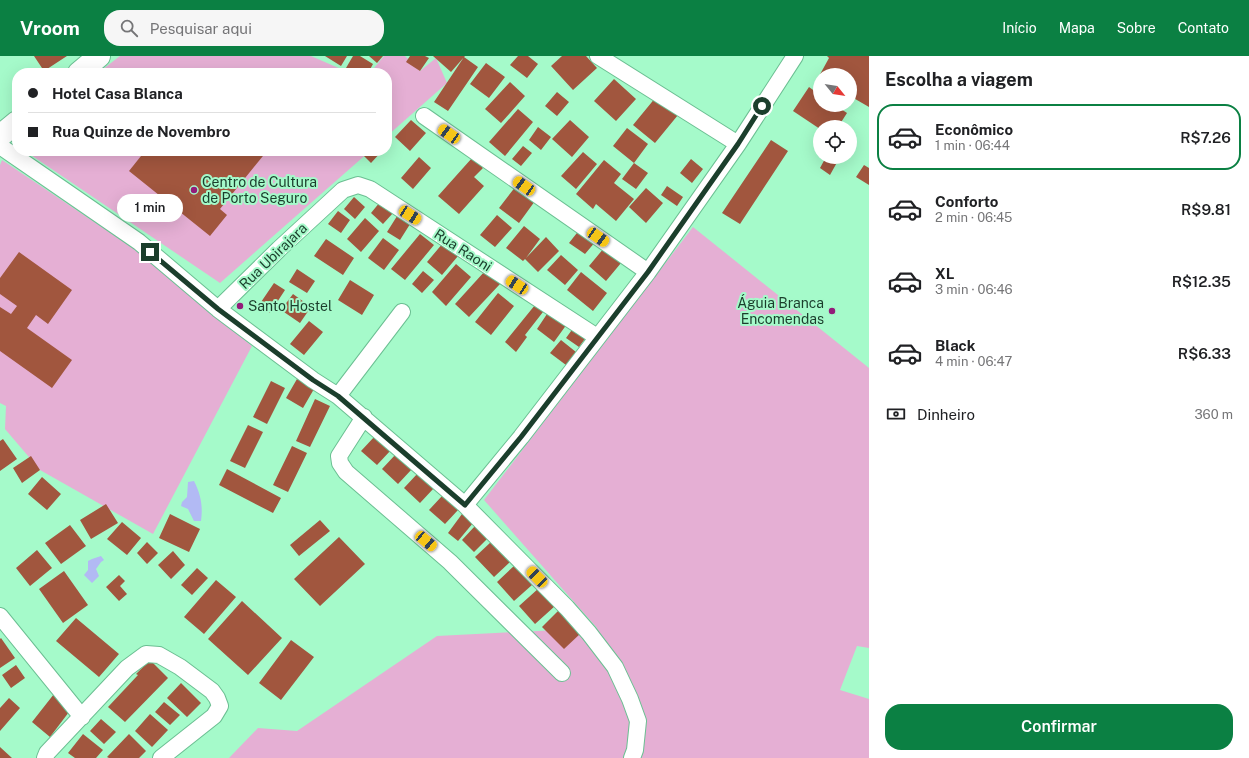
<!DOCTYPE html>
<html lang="pt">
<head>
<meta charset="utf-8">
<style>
  body { margin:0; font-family:"Public Sans",sans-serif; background:#f6f6f6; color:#202124; height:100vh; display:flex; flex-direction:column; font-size:15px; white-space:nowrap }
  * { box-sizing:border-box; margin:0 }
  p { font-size:13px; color:#757577 }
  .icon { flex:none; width:22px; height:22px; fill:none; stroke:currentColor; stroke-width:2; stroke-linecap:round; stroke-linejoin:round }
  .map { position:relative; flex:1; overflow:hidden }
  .sheet { display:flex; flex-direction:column; background:#fff; width:380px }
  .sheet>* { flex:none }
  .top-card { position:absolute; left:12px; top:12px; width:380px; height:88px; border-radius:16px; box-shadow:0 4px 16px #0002; display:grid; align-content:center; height:88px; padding:0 16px; background:#fff }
  .needle { width:26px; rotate:120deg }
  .tools { position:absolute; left:813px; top:12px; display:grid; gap:8px }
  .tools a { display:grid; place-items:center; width:44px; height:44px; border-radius:50%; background:#fff; box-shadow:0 4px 16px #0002; font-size:20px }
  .end { position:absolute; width:18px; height:18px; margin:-9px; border:5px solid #1b3e2c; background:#fff; box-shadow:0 0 0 2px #fff }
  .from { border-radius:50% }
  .bubble { position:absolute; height:28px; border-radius:14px; background:#fff; box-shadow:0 4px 16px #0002; font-size:13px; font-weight:600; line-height:28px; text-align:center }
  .car { position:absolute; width:12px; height:24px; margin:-12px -6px; border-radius:5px; box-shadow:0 0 3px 1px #0007; background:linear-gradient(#f5c518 24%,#345 0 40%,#f5c518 0 76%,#345 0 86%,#f5c518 0) }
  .top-card b { display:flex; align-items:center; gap:14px; height:38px; font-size:15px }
  .top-card b+b { border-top:1px solid #e0e0e0 }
  .top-card i { width:10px; height:10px; background:#202124 }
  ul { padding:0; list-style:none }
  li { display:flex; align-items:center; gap:12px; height:66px; margin:0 8px 6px; padding:0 8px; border:2px solid transparent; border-radius:16px }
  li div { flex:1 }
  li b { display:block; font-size:15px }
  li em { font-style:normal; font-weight:600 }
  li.on { border-color:#0b8043 }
  li>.icon { width:36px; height:36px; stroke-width:1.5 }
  h2 { padding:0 16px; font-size:18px; line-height:48px }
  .pay { display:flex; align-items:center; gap:10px; height:44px; padding:0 16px; font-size:15px }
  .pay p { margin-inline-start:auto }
  .action { display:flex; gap:8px; margin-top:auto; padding:8px 16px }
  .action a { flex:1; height:46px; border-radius:16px; background:#0b8043; color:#fff; font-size:16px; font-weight:600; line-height:46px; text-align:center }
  header { display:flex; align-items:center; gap:24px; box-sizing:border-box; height:56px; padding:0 20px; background:#0b8043; color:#fff }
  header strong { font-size:19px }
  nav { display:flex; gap:22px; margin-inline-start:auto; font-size:14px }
  .search { width:280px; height:36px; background:#f6f6f6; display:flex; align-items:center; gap:10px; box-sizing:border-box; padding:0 14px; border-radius:16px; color:#757577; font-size:15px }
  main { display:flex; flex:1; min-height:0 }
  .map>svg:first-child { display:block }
</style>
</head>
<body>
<header>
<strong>Vroom</strong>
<div class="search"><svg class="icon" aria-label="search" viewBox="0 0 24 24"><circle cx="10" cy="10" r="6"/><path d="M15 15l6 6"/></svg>Pesquisar aqui</div>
<nav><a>Início</a><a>Mapa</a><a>Sobre</a><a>Contato</a></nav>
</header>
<main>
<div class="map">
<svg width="869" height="702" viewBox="0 0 869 702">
  <rect width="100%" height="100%" fill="#a5faca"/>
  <path fill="#e5afd4" d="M120 0H311L350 17H98Z
    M384 0H405L420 15 436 2 447 27 387 80V17H370Z
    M25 95H370L220 227Z
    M2 104 142 198 252 290 153 478 40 414 5 373 6 350 0 347V109Z
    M693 171 869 312V592L857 590 840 634 869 643V702H229L258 672 297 675 437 580 597 572 484 444Z"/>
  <path fill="#b2baf4" d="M194 425C201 439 203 450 201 465H194L188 453 181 450 182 446 187 441 188 426Z
    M101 500 104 504 101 506 96 513 99 520 92 527 84 519 88 514V505L92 503Z"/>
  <path fill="#a1563e" d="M34 0H67L44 15Z
    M325 0H347L341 10Z
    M353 0H360L373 8 368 17H354L346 12Z
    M369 0H383L377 7Z
    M410 0H425L429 2 420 15 406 6Z
    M433 0H465L451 16Z
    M518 0H528L538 8 527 22 510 9Z
    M562 0H586L597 12 573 34 551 10Z
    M827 0H869V51L850 40V19H820V23L818 22 829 2Z
    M464 1 478 11 448 55 434 46Z
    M486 7 505 21 489 42 470 28Z
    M614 23 636 43 616 65 594 45Z
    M510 26 525 40 501 67 485 53Z
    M809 31 820 39V49H835L847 57 838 71H820V73L793 55Z
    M557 36 569 46 557 60 545 50Z
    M656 41 678 59 655 87 633 69Z
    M518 53 533 66 505 100 489 86Z
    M411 64 426 77 410 95 395 81Z
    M570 64 589 81 572 101 552 83Z
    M538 71 551 81 541 94 529 84Z
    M627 72 648 88 634 107 613 90Z
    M771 84 788 95 740 168 722 157Z
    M523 90 532 97 521 110 512 103Z
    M145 95H267L220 153 227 159 210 180 129 115Z
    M367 95H382L371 107 363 99Z
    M583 96 597 108 576 133 561 120Z
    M419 101 431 112 413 133 401 122Z
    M826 101H840L830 119 820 112Z
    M472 102 483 112 474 121 484 130 459 158 438 140Z
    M691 103 703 113 692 127 680 117Z
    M604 104 621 118 614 127 634 143 616 165 596 148 593 153 576 138Z
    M634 107 648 117 636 133 622 123Z
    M864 109 869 112V129L856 121Z
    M516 130 535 145 519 167 499 152Z
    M667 130 683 141 677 150 661 139Z
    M646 132 663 147 646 167 629 151Z
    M354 141 365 151 355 163 344 153Z
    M380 146 393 157 383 168 371 157Z
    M338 155 350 164 341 177 328 168Z
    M399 157 412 165 400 184 387 176Z
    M497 159 512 172 495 191 480 179Z
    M365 162 379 175 361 196 347 183Z
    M524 170 540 183 526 202 546 181 559 195 538 216 525 203 523 205 506 192Z
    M580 173 596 185 585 198 569 187Z
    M420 178 434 189 405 224 391 213Z
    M383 182 399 194 384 214 368 202Z
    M326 183 354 202 343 219 314 200Z
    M443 187 458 200 442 219 427 206Z
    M604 192 621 207 606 225 589 210Z
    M19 196 72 234 48 268 36 259 27 272 72 304 52 332 0 295V251L11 258 17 250 0 238V222Z
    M561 199 578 214 565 229 547 214Z
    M456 208 471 221 446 250 432 236Z
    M297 213 315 225 307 237 289 226Z
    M423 215 434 224 422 237 412 228Z
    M485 215 500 228 469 261 455 248Z
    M581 216 607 237 593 255 567 234Z
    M350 224 374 239 362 259 338 244Z
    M274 227 285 234 270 257 259 249Z
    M498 237 514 250 491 279 475 266Z
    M293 238 311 251 300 267 281 254Z
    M535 249 543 256 525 279 527 281 516 296 505 286Z
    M549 255 567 268 554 286 537 273Z
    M309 265 323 276 304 299 290 288Z
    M574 271 587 280 579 291 566 282Z
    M561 284 576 296 566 309 550 297Z
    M297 323 314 333 303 352 286 342Z
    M271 325 285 332 267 368 253 361Z
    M315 343 330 350 310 391 296 385Z
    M248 369 263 376 245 412 230 405Z
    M375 380 391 394 377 409 361 395Z
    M3 383 17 403 0 415V385Z
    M292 390 307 397 288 436 273 429Z
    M396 398 412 413 398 428 382 413Z
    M31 400 40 414 22 427 13 412Z
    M227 413 281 442 273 457 219 429Z
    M418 417 434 432 420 447 404 432Z
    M42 421 61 438 47 454 28 438Z
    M442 440 458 454 445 468 429 454Z
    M106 448 118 467 91 483 80 464Z
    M170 458 200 473 189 496 159 482Z
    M462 458 473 467 458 485 448 477Z
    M320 464 330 475 299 500 290 489Z
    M122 466 141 482 127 499 107 483Z
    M70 469 86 490 61 508 45 487Z
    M475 470 488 482 474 496 462 484Z
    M339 481 365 508 320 550 294 523Z
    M492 485 511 505 494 521 475 501Z
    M147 486 158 497 147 508 137 497Z
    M37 494 52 512 30 530 16 512Z
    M173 495 185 509 171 523 158 509Z
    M515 509 532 529 514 545 497 526Z
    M197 512 208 522 192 539 181 529Z
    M64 515 88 549 63 567 39 533Z
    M119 519 125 525 120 530 127 538 119 545 106 531Z
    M216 524 236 541 204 578 184 561Z
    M539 532 555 550 535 568 519 550Z
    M242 545 282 582 248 619 208 583Z
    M559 554 581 577 564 593 542 571Z
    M76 562 119 598 99 621 56 585Z
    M1 582 15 602 0 612V583Z
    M291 584 314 601 281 644 259 627Z
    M150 604 168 622 125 666 108 651 138 619 136 618Z
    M16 609 25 622 11 632 2 619Z
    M181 627 201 647 187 661 167 642Z
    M54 638 72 652 50 681 32 666Z
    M9 642 20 652 0 675V652Z
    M164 646 180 659 170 669 155 656Z
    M150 658 168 674 152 691 135 675Z
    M101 663 116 676 104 688 90 675Z
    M83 678 103 694 96 702H75L68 697Z
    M129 678 146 695 139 702H109L107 701Z
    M0 691 12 702H0Z"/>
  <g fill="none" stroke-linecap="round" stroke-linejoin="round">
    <defs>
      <path id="street" d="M598 0 738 88
        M424 60 648 216
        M0 90 139 186 218 253 313 324 338 340 465 449 567 552 589 577 615 611 630 643 638 665 635 694 632 702
        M218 253 279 193 343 134 358 129 370 133 597 281
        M338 340 402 256
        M364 361 339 400 340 407 346 416 450 506 562 617
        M465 449 521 381 648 216 738 88 795 0
        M0 560 82 661
        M45 702 47 697 127 612 146 598 159 599 180 611 212 635 217 642 220 650 214 660 161 702"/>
      <path id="secondary" d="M79 17 99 0
        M0 80 17 66"/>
    </defs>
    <use href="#street" stroke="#6bbf92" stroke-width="18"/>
    <use href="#secondary" stroke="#6bbf92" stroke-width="24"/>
    <use href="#street" stroke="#fff" stroke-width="16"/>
    <use href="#secondary" stroke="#fff" stroke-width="22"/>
  </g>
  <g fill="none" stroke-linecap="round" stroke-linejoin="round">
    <path stroke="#1b3e2c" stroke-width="5" d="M150 196 218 253 313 324 338 340 465 449 521 381 648 216 738 88 762 50"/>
  </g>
  <g fill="#931c7a" stroke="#a5faca" stroke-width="1.5">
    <circle cx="194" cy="134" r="4"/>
    <circle cx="240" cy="250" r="4"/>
    <circle cx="832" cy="255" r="4"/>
  </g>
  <g text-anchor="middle" stroke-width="4" stroke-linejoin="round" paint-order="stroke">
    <g font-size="14" fill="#1b3e2c" stroke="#a5faca" text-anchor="start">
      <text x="202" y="131">Centro de Cultura<tspan x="202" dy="16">de Porto Seguro</tspan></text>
      <text x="824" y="252" text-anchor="end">Águia Branca<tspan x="824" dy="16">Encomendas</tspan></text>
      <text x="248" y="255">Santo Hostel</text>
    </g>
    <g font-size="14" fill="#1b3e2c" stroke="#a5faca">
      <text transform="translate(463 194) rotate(33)" y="5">Rua Raoni</text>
      <text transform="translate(273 200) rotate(-44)" y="5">Rua Ubirajara</text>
    </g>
  </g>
</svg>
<div class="tools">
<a><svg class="needle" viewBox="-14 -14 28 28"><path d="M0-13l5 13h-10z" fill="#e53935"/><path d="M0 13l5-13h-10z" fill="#757577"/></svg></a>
<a><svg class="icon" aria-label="locate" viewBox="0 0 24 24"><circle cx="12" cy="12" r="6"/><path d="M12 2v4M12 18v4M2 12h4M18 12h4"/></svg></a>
</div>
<i class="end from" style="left:762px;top:50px"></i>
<i class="end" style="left:150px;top:196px"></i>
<div class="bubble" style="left:117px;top:138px;width:66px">1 min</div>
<i class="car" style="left:449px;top:78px;rotate:305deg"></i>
<i class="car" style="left:524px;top:130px;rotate:305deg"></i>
<i class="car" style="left:410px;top:159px;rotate:123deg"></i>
<i class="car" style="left:598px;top:181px;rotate:125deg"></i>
<i class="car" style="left:517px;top:229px;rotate:303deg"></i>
<i class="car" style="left:426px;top:485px;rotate:130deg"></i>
<i class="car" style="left:537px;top:521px;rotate:315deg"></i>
<div class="top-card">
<b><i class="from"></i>Hotel Casa Blanca</b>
<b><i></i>Rua Quinze de Novembro</b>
</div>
</div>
<section class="sheet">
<h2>Escolha a viagem</h2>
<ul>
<li class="on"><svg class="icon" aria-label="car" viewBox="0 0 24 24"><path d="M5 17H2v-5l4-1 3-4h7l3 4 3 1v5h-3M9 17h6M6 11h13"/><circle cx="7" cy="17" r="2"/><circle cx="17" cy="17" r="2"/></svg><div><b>Econômico</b><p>1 min · 06:44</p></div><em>R$7.26</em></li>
<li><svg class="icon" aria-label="car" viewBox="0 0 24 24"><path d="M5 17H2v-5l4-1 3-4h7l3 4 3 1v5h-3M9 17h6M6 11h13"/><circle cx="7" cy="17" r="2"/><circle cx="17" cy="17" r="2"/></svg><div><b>Conforto</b><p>2 min · 06:45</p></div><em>R$9.81</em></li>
<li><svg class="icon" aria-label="car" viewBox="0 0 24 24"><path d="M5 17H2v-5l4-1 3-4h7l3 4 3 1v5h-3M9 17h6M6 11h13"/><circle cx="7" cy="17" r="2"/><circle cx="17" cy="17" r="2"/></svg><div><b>XL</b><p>3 min · 06:46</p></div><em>R$12.35</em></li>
<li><svg class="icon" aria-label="car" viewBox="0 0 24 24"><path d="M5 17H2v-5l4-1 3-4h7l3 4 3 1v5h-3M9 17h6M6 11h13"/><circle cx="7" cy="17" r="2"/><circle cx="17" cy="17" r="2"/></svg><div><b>Black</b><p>4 min · 06:47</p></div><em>R$6.33</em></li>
</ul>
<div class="pay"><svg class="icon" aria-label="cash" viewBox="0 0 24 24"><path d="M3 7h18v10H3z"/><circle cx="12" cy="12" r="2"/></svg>Dinheiro<p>360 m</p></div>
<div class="action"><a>Confirmar</a></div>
</section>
</main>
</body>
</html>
